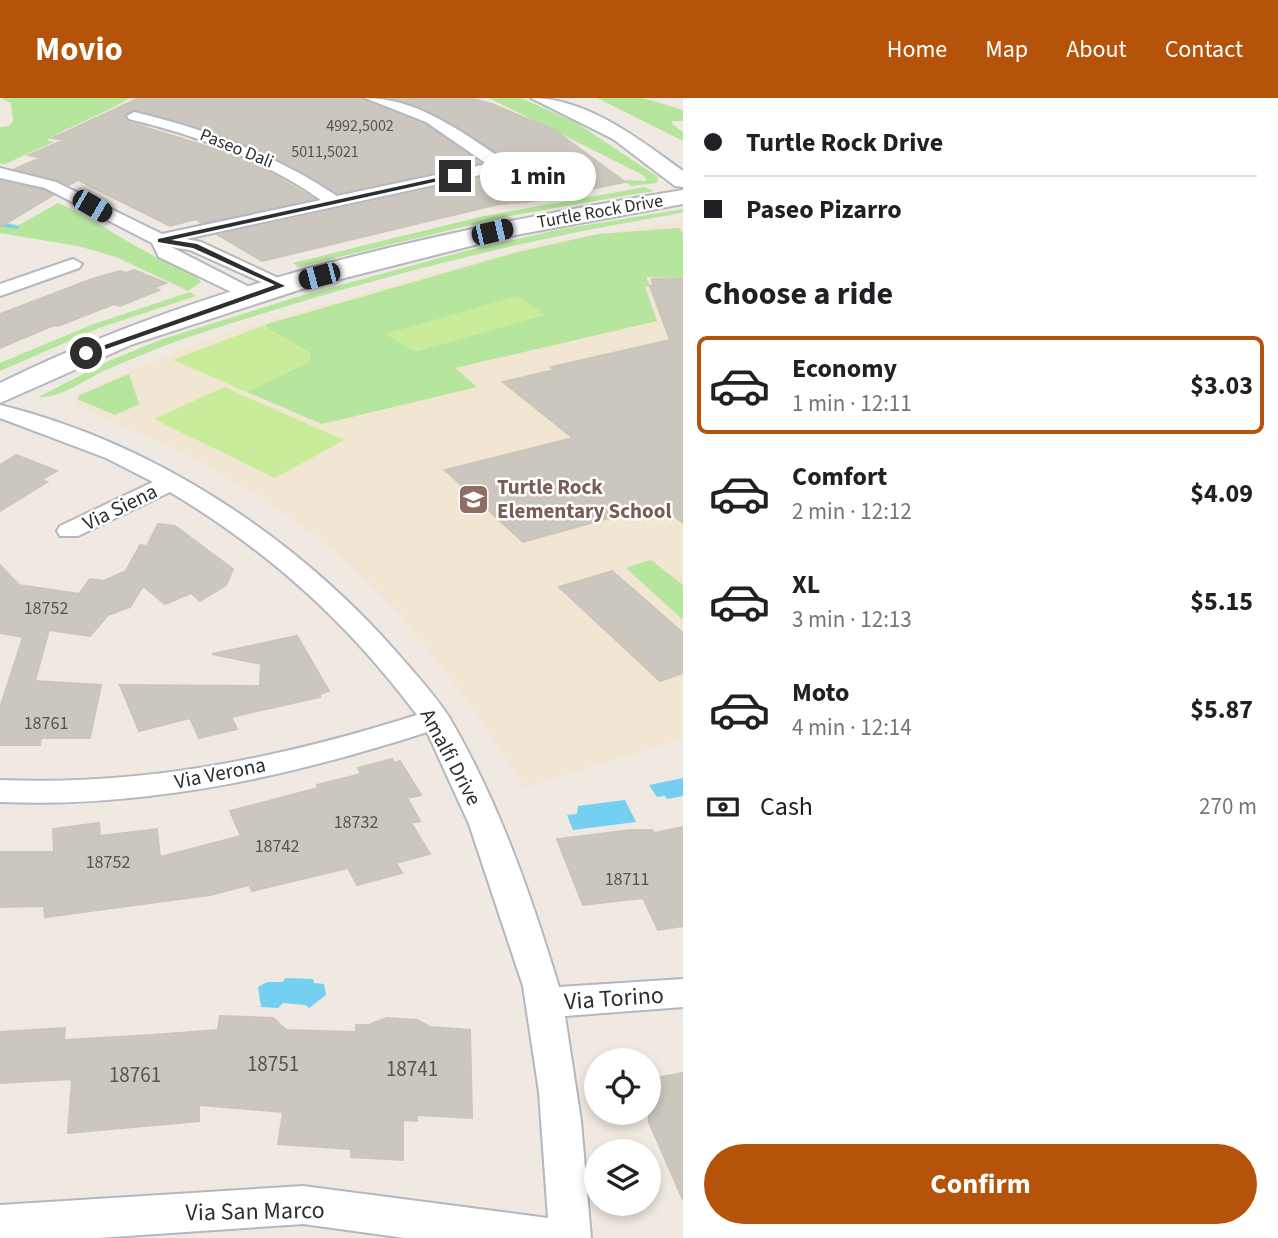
<!DOCTYPE html>
<html lang="en">
<head>
<meta charset="utf-8">
<style>
  body { margin:0; font-family:"Source Sans 3",sans-serif; background:#f6f6f6; color:#202124; height:100vh; display:flex; flex-direction:column; font-size:26px; white-space:nowrap }
  * { box-sizing:border-box; margin:0 }
  p { font-size:23px; color:#757577 }
  .icon { flex:none; width:38px; height:38px; fill:none; stroke:currentColor; stroke-width:2; stroke-linecap:round; stroke-linejoin:round }
  .map { position:relative; flex:1; overflow:hidden }
  .details { display:flex; flex-direction:column; background:#fff; width:595px }
  .details>* { flex:none }
  .top-card { display:grid; align-content:center; height:154px; padding:0 21px; background:#fff }
  .tools { position:absolute; left:584px; top:950px; display:grid; gap:14px }
  .tools a { display:grid; place-items:center; width:77px; height:77px; border-radius:50%; background:#fff; box-shadow:0 4px 10px #0003; font-size:35px }
  .end { position:absolute; width:32px; height:32px; margin:-16px; border:9px solid #2e2e2e; background:#fff; box-shadow:0 0 0 4px #fff }
  .from { border-radius:50% }
  .bubble { position:absolute; height:49px; border-radius:24px; background:#fff; box-shadow:0 4px 10px #0003; font-size:23px; font-weight:700; line-height:49px; text-align:center }
  .car { position:absolute; width:21px; height:42px; margin:-21px -10px; border-radius:9px; box-shadow:0 0 5px 2px #0007; background:linear-gradient(#222 24%,#8ab4d8 0 40%,#222 0 76%,#8ab4d8 0 86%,#222 0) }
  .top-card b { display:flex; align-items:center; gap:24px; height:66px; font-size:26px }
  .top-card b+b { border-top:2px solid #e0e0e0 }
  .top-card i { width:18px; height:18px; background:#202124 }
  ul { padding:0; list-style:none }
  li { display:flex; align-items:center; gap:21px; height:98px; margin:0 14px 10px; padding:0 7px; border:4px solid transparent; border-radius:10px }
  li div { flex:1 }
  li b { display:block; font-size:26px }
  li em { font-style:normal; font-weight:700 }
  li.active { border-color:#b45309 }
  li>.icon { width:63px; height:63px; stroke-width:1.5 }
  h2 { padding:0 21px; font-size:32px; line-height:84px }
  .pay { display:flex; align-items:center; gap:18px; height:77px; padding:0 21px; font-size:26px }
  .pay p { margin-inline-start:auto }
  .button { display:flex; gap:14px; margin-top:auto; padding:14px 21px }
  .button a { flex:1; height:80px; border-radius:42px; background:#b45309; color:#fff; font-size:28px; font-weight:700; line-height:80px; text-align:center }
  header { display:flex; align-items:center; gap:42px; box-sizing:border-box; height:98px; padding:0 35px; background:#b45309; color:#fff }
  header strong { font-size:33px }
  nav { display:flex; gap:38px; margin-inline-start:auto; font-size:24px }
  main { display:flex; flex:1; min-height:0 }
  .map>svg:first-child { display:block }
</style>
</head>
<body>
<header>
<strong>Movio</strong>
<nav><a>Home</a><a>Map</a><a>About</a><a>Contact</a></nav>
</header>
<main>
<div class="map">
<svg width="683" height="1140" viewBox="0 0 683 1140">
  <rect width="100%" height="100%" fill="#efe9e1"/>
  <path fill="#f0e6d1" d="M676 124 683 125V641L524 690 476 614 440 567 399 515 352 469 312 435 252 394 191 359 75 307V299L80 294 190 248 268 222 544 145Z"/>
  <path fill="#b6e59e" d="M1 0H130C104 16 74 26 47 42L54 44 5 66 0 65V29L9 28 13 23 11 5Z
    M489 0H521L577 25 658 79 657 85 630 88 625 82 646 83 645 78Z
    M597 0H643L683 12V23H673L672 26 683 34V43Z
    M645 89 653 93 504 119 298 169 293 165 479 119Z
    M58 105C97 122 130 148 169 165 179 170 195 174 201 184L188 193 116 159 78 148 0 135V124L19 127Z
    M683 111V114L670 117C508 144 351 186 195 237 165 247 135 259 106 272 85 281 61 301 38 299L111 262 163 241 297 199 469 152 557 132Z
    M679 130 683 135V180L646 179 650 188 645 189 657 223 455 270 477 289 322 326 247 294 309 264 310 255 265 229 267 226 518 154 598 136Z
    M190 194 196 198 99 230 0 273V265L91 227Z
    M129 276 139 306 115 317 77 301 80 297Z
    M651 462 683 487V522L626 470Z"/>
  <path fill="#c9ec9a" d="M517 198 545 217 415 254 385 236Z
    M262 228 310 255 309 264 247 294 173 262Z
    M224 289 344 342 275 380 154 321Z"/>
  <path fill="#75cff0" d="M683 680V698L667 701 665 698 657 699 649 687Z
    M625 702 636 724 573 732 567 717 577 716 578 708Z
    M286 880 313 881 314 885 324 886 326 897 309 910 305 907 283 905 278 910 261 909 258 889 267 884H282Z"/>
  <g fill="none" stroke-linecap="round" stroke-linejoin="round">
    <path fill="#75cff0" fill-rule="evenodd" d="M0 124 20 129 17 131 0 128Z"/>
  </g>
  <path fill="#cbc7bf" stroke="#cbc5ba" stroke-width="2" d="M139 0H363L425 26 480 65 337 95 290 67 241 45 189 26 133 12 124 17 128 24 228 55 274 77 314 101 201 125 196 121 170 128 78 82 69 87 15 71 40 60 29 57 64 42 53 40Z
    M390 0H470L492 6 554 32 625 84 527 104 499 106 262 163 218 137 495 77 503 71 502 58 455 27 421 9Z
    M0 83 44 92 53 97 0 129Z
    M134 172 166 185 153 190 159 192 120 208 114 206 58 228 54 227 0 250V216L92 181 120 173 126 175Z
    M652 181H683V425L659 406 523 444 445 372 573 340 503 284 554 272 551 269 670 242 650 188H653Z
    M16 357 57 373 41 382 47 384 0 413V367Z
    M158 426 175 428 233 471 226 487 200 503 191 495 165 506 143 488 130 509 108 517 90 538 49 532 35 583 101 587 90 640H41L40 647H0V610L23 539 0 535V467L19 487 79 496 90 481 104 483 126 473 140 447 147 448Z
    M612 473 683 535V575L660 583 559 489Z
    M297 538 329 593 320 596V599L231 619 237 631 199 640 190 620 139 633 120 587 260 588 261 566 212 556Z
    M392 661 395 665 400 663 421 697 407 700 420 723 411 725 430 756 396 765 402 775 357 787 348 770 252 793 249 787 210 797 45 819 44 808 0 809V754H54L53 731 99 725 100 738 157 731 160 759 241 738 230 713 318 690 317 687 361 676 358 670Z
    M683 729V828L658 832 643 800 583 807 557 741 631 732H652L654 735Z
    M220 918 273 920 286 932 356 934V927H368L387 920 417 922 430 929 470 932 472 1020 417 1017V1023L403 1022V1062L351 1059V1051L278 1046 283 1014 199 1007V1023L68 1035 72 981 0 985V934L65 930 64 942 152 937 218 932Z
    M683 975V1102L649 1024V981Z"/>
  <g fill="none" stroke-linecap="round" stroke-linejoin="round">
    <defs>
      <path id="street" d="M365 0C417 0 460 33 501 60L502 69 494 74 186 141 201 144 287 184 290 188 281 193 190 152 171 149 257 193 259 197 250 203 159 159 152 145 45 90 0 80V70L56 84 162 136 321 102C261 61 199 38 129 21L127 18 134 14C209 32 273 56 337 98L487 66 426 24Z
        M73 161 82 166 79 170 0 198V186Z
        M0 307C154 345 296 439 399 557 416 577 435 597 449 619 498 702 531 797 559 889L683 881V909L565 918 581 1023 591 1140H405L303 1126 97 1140H0V1107L303 1088 548 1120 539 994 523 888 469 726 427 634C288 679 147 710 0 704V682C144 688 281 660 417 617 348 525 269 453 170 394L78 438H60L57 433 60 428 153 384 106 360 0 320Z"/>
      <path id="secondary" d="M531 0C587 0 639 41 683 73V89L675 88 613 41Z
        M683 92V106L510 138 305 190 133 246 0 305V285C212 181 451 130 683 92Z"/>
    </defs>
    <use href="#street" stroke="#b4b7c1" stroke-width="4"/>
    <use href="#secondary" stroke="#b4b7c1" stroke-width="4"/>
    <use href="#street" fill="#fff" fill-rule="evenodd"/>
    <use href="#secondary" fill="#fff" fill-rule="evenodd"/>
  </g>
  <path fill="#2e2e2e" d="M455 76 457 79 171 142 197 146 285 188 89 257 82 255 275 187 193 150 158 144V141Z"/>
  <defs>
    <symbol id="school-square" viewBox="-11 -11 22 22"><rect x="-9" y="-9" width="18" height="18" rx="4" fill="#8d6e63" stroke="#fff"/><path d="M0-5L7-2L0 1L-7-2ZM-4 1L0 2.5L4 1V4Q0 6-4 4Z" fill="#fff"/></symbol>
  </defs>
  <g fill-rule="evenodd">
    <use href="#school-square" x="456" y="384" width="35" height="35"/>
  </g>
  <g text-anchor="middle" stroke-width="5" stroke-linejoin="round" paint-order="stroke">
    <g font-size="16" fill="#555452">
      <text x="360" y="33">4992,5002</text>
      <text x="325" y="59">5011,5021</text>
    </g>
    <g font-size="18" fill="#2e2e2e" stroke="#fff">
      <text transform="translate(237 50) rotate(22)" y="6">Paseo Dali</text>
      <text transform="translate(600 113) rotate(-10)" y="6">Turtle Rock Drive</text>
    </g>
    <g font-size="18" fill="#555452">
      <text x="46" y="516">18752</text>
      <text x="46" y="631">18761</text>
      <text x="356" y="730">18732</text>
      <text x="277" y="754">18742</text>
      <text x="108" y="770">18752</text>
      <text x="627" y="787">18711</text>
    </g>
    <g font-size="21" font-weight="bold" fill="#785e54" stroke="#fff" text-anchor="start">
      <text x="497" y="396">Turtle Rock<tspan x="497" dy="24">Elementary School</tspan></text>
    </g>
    <g font-size="21" fill="#2e2e2e" stroke="#fff">
      <text transform="translate(120 409) rotate(-26)" y="7">Via Siena</text>
      <text transform="translate(451 659) rotate(62)" y="7">Amalfi Drive</text>
      <text transform="translate(220 675) rotate(-11)" y="7">Via Verona</text>
    </g>
    <g font-size="21" fill="#555452">
      <text x="273" y="973">18751</text>
      <text x="412" y="978">18741</text>
      <text x="135" y="984">18761</text>
    </g>
    <g font-size="24" fill="#2e2e2e" stroke="#fff">
      <text transform="translate(614 900) rotate(-4)" y="8">Via Torino</text>
      <text transform="translate(255 1113) rotate(-1)" y="8">Via San Marco</text>
    </g>
  </g>
</svg>
<div class="tools">
<a><svg class="icon" aria-label="locate" viewBox="0 0 24 24"><circle cx="12" cy="12" r="6"/><path d="M12 2v4M12 18v4M2 12h4M18 12h4"/></svg></a>
<a><svg class="icon" aria-label="layers" viewBox="0 0 24 24"><path d="M12 4l9 5-9 5-9-5zM3 14l9 5 9-5"/></svg></a>
</div>
<i class="end from" style="left:86px;top:255px"></i>
<i class="end" style="left:455px;top:78px"></i>
<div class="bubble" style="left:480px;top:54px;width:116px">1 min</div>
<i class="car" style="left:92px;top:108px;rotate:120deg"></i>
<i class="car" style="left:492px;top:134px;rotate:77deg"></i>
<i class="car" style="left:319px;top:178px;rotate:255deg"></i>
</div>
<section class="details">
<div class="top-card">
<b><i class="from"></i>Turtle Rock Drive</b>
<b><i></i>Paseo Pizarro</b>
</div>
<h2>Choose a ride</h2>
<ul>
<li class="active"><svg class="icon" aria-label="car" viewBox="0 0 24 24"><path d="M5 17H2v-5l4-1 3-4h7l3 4 3 1v5h-3M9 17h6M6 11h13"/><circle cx="7" cy="17" r="2"/><circle cx="17" cy="17" r="2"/></svg><div><b>Economy</b><p>1 min · 12:11</p></div><em>$3.03</em></li>
<li><svg class="icon" aria-label="car" viewBox="0 0 24 24"><path d="M5 17H2v-5l4-1 3-4h7l3 4 3 1v5h-3M9 17h6M6 11h13"/><circle cx="7" cy="17" r="2"/><circle cx="17" cy="17" r="2"/></svg><div><b>Comfort</b><p>2 min · 12:12</p></div><em>$4.09</em></li>
<li><svg class="icon" aria-label="car" viewBox="0 0 24 24"><path d="M5 17H2v-5l4-1 3-4h7l3 4 3 1v5h-3M9 17h6M6 11h13"/><circle cx="7" cy="17" r="2"/><circle cx="17" cy="17" r="2"/></svg><div><b>XL</b><p>3 min · 12:13</p></div><em>$5.15</em></li>
<li><svg class="icon" aria-label="car" viewBox="0 0 24 24"><path d="M5 17H2v-5l4-1 3-4h7l3 4 3 1v5h-3M9 17h6M6 11h13"/><circle cx="7" cy="17" r="2"/><circle cx="17" cy="17" r="2"/></svg><div><b>Moto</b><p>4 min · 12:14</p></div><em>$5.87</em></li>
</ul>
<div class="pay"><svg class="icon" aria-label="cash" viewBox="0 0 24 24"><path d="M3 7h18v10H3z"/><circle cx="12" cy="12" r="2"/></svg>Cash<p>270 m</p></div>
<div class="button"><a>Confirm</a></div>
</section>
</main>
</body>
</html>
